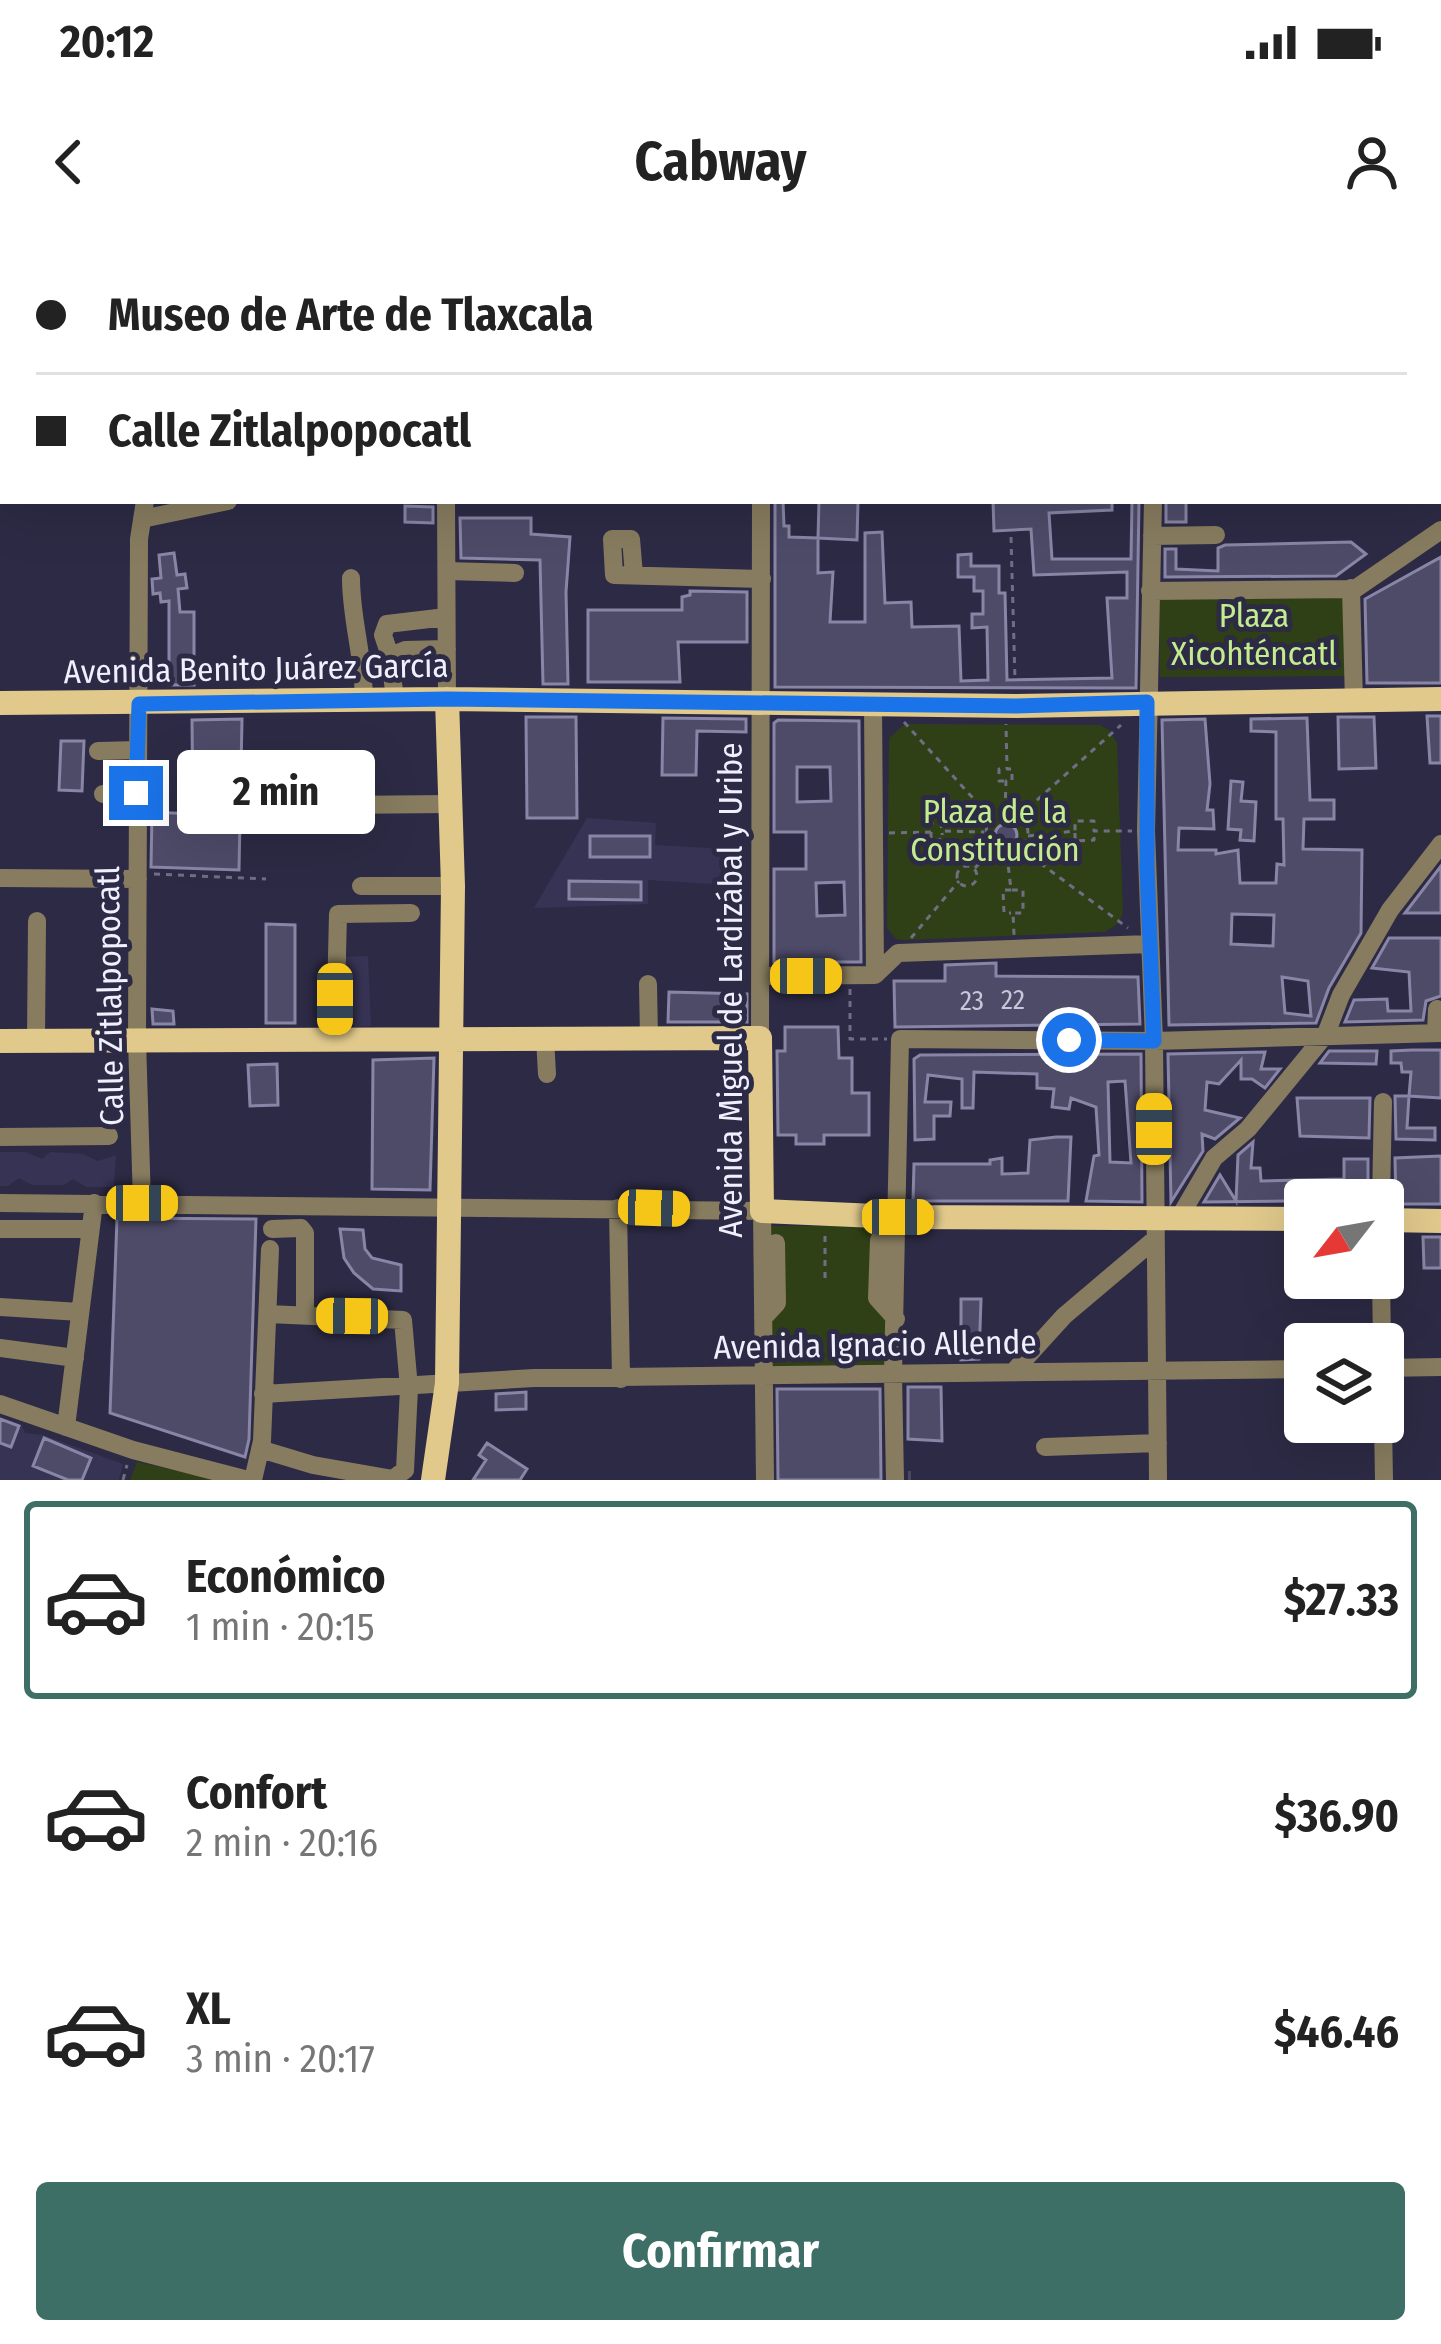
<!DOCTYPE html>
<html lang="es">
<head>
<meta charset="utf-8">
<style>
  body { margin:0; font-family:"Fira Sans Condensed",sans-serif; background:#f2f2f2; color:#222; height:100vh; display:flex; flex-direction:column; font-size:45px; white-space:nowrap }
  * { box-sizing:border-box; margin:0 }
  p { font-size:39px; color:#767676 }
  .icon { flex:none; width:66px; height:66px; fill:none; stroke:currentColor; stroke-width:2; stroke-linecap:round; stroke-linejoin:round }
  .map { position:relative; height:1240px; overflow:hidden }
  .drawer { display:flex; flex-direction:column; background:#fff; flex:1 }
  .drawer>* { flex:none }
  .guide { position:absolute; left:0px; top:0px; width:1443px; height:264px; box-shadow:0 12px 48px #0002; display:grid; align-content:center; height:264px; padding:0 36px; background:#fff }
  .needle { width:78px; rotate:239deg }
  .fabs { position:absolute; left:1284px; top:939px; display:grid; gap:24px }
  .fabs a { display:grid; place-items:center; width:120px; height:120px; border-radius:12px; background:#fff; box-shadow:0 12px 48px #0002; font-size:60px }
  .end { position:absolute; width:54px; height:54px; margin:-27px; border:15px solid #1a73e8; background:#fff; box-shadow:0 0 0 6px #fff }
  .from { border-radius:50% }
  .bubble { position:absolute; height:84px; border-radius:12px; background:#fff; box-shadow:0 12px 48px #0002; font-size:39px; font-weight:700; line-height:84px; text-align:center }
  .car { position:absolute; width:36px; height:72px; margin:-36px -18px; border-radius:15px; box-shadow:0 0 9px 3px #0007; background:linear-gradient(#f5c518 24%,#345 0 40%,#f5c518 0 76%,#345 0 86%,#f5c518 0) }
  .guide b { display:flex; align-items:center; gap:42px; height:114px; font-size:45px }
  .guide b+b { border-top:3px solid #e0e0e0 }
  .guide i { width:30px; height:30px; background:#222 }
  ul { padding:21px 0 0; list-style:none }
  li { display:flex; align-items:center; gap:36px; height:198px; margin:0 24px 18px; padding:0 12px; border:6px solid transparent; border-radius:12px }
  li div { flex:1 }
  li b { display:block; font-size:45px }
  li em { font-style:normal; font-weight:700 }
  li.active { border-color:#3d6f66 }
  li>.icon { width:108px; height:108px; stroke-width:1.5 }
  .button { display:flex; gap:24px; margin-top:auto; padding:24px 36px }
  .button a { flex:1; height:138px; border-radius:12px; background:#3d6f66; color:#fff; font-size:48px; font-weight:700; line-height:138px; text-align:center }
  .status { display:flex; justify-content:space-between; align-items:center; height:84px; padding:0 60px; background:#fff; direction:ltr }
  .status svg { height:33px; fill:currentColor }
  header { display:flex; justify-content:space-between; align-items:center; height:156px; padding:0 36px; background:#fff; font-size:54px; font-weight:700 }
  .map>svg:first-child { display:block }
</style>
</head>
<body>
<div class="status"><b>20:12</b><svg viewBox="0 0 49 12"><path d="M0 12V9h3v3zM5 12V6h3v6zM10 12V3h3v9zM15 12V0h3v12zM26 1h20v11H26zM47 4h2v5h-2z"/></svg></div>
<header><svg class="icon" aria-label="back" viewBox="0 0 24 24"><path d="M15 5l-7 7 7 7"/></svg>Cabway<svg class="icon" aria-label="person" viewBox="0 0 24 24"><circle cx="12" cy="8" r="4"/><path d="M4 21q1-7 8-7t8 7"/></svg></header>
<div class="map">
<svg width="1441" height="1240" viewBox="0 0 1441 1240">
  <rect width="100%" height="100%" fill="#2d2a45"/>
  <path fill="#373354" d="M587 578 656 583 655 605 745 610 746 646 648 640V664L534 668Z
    M368 716 371 786 354 787 353 774H338L336 717Z
    M0 912H26L42 919 50 912 83 914 98 921 116 915 114 947H86L73 939 64 945H32L19 938 8 946H0Z
    M0 1178 22 1186 25 1193 43 1195 123 1224 119 1240H0Z"/>
  <path fill="#304016" d="M1159 352 1345 353 1348 436 1160 437Z
    M905 484 1100 485 1109 490 1117 503 1123 672 1119 683 1105 692 904 700 896 699 887 688 889 498Z
    M770 986H889V1128H771Z
    M137 1222 220 1240H130Z"/>
  <path fill="#4e4b69" stroke="#8885a6" stroke-width="3" fill-rule="evenodd" d="M775 261H783L784 286H789V297L818 298V333L833 332 830 382H865V293L882 292 885 363 911 362 912 387 959 386 961 441 988 440 987 387 972 388V374H983V351H974V337H958V315L971 314V326H999V353H1005L1007 440 1112 438 1107 358H1127V332L1034 335 1031 289 994 291 993 261H1112V270L1049 273 1052 319H1131L1132 261H1139L1136 448 775 447Z
    M819 261H858L857 300 818 298Z
    M1166 261H1186V282H1166Z
    M405 266 433 267V283L405 282Z
    M460 278H531V294L570 297 566 352 568 444H543L540 320 461 318Z
    M1351 302 1366 314 1336 336 1165 337V309H1176V329L1218 331V308L1225 305Z
    M174 313 177 335 185 334 187 348 178 349 180 372H194V445H169V361L161 362 160 353 153 354 152 339 161 338 159 315Z
    M1441 317V443H1367L1365 359Z
    M690 351 747 352V402H678L680 442H588V370H682V357L690 355Z
    M1427 476H1441V523H1430Z
    M526 477H576L577 578H527Z
    M1338 477H1374L1376 528 1339 529Z
    M663 478 746 479V492L697 491 696 535H662Z
    M1307 478 1310 560H1334V579H1304L1303 609 1362 610 1361 693 1329 748 1316 783 1169 785 1162 480 1205 479 1210 544 1207 570H1213L1214 589 1179 588 1178 610H1216V614L1238 610 1240 643H1276L1277 624 1284 625 1283 579H1276V492L1251 491V479ZM1232 674 1274 675 1273 706 1231 704ZM1282 737 1308 741 1311 776 1285 773Z
    M242 479 239 630 151 627 152 572 193 574 192 480Z
    M778 480 859 481 861 722H774V629H806V592H774V483ZM797 527H830L831 561 797 562ZM844 642 845 675 817 676 816 643Z
    M61 501H84L82 551 59 550Z
    M1231 541 1243 542 1241 561 1256 562 1254 601 1240 600 1241 590 1228 589Z
    M995 595a11 11 0 1 1 22 0a11 11 0 1 1-22 0Z
    M590 596H650V617H590Z
    M1441 626V673H1405Z
    M569 641 641 642V660L569 659Z
    M266 684 295 685V783H266Z
    M1389 698H1441V756L1426 761 1423 780 1345 782 1354 760 1387 759 1388 771H1411L1409 732 1372 728Z
    M996 723V736L1138 737 1140 784 895 787 894 741H945V725Z
    M669 752 747 754V782H668Z
    M152 769 173 771 174 784H153Z
    M785 787H838L839 818H852V853H869V895H824V904H796V895H778L777 811H785Z
    M1412 810H1441V858L1409 856 1411 832H1402L1401 823H1391V811Z
    M1329 811H1377L1376 824 1320 823Z
    M1265 812 1261 829H1280L1265 848 1252 839H1241V820L1219 844 1207 842 1205 870 1240 878 1215 899 1202 894 1203 911 1171 962 1168 814Z
    M1141 814 1142 962 1086 961 1094 916 1099 915 1096 867 1071 858 1069 869 1052 867 1054 849 1037 848V834L974 832 973 868H962V839L928 835 925 862H951L950 876H934V899L915 900 914 819 920 815ZM1125 841 1131 923 1110 922 1108 842Z
    M434 818 430 950 372 949 373 820Z
    M277 824 278 865 250 866 248 825Z
    M1395 856H1409L1407 888H1435V900L1396 899Z
    M1297 858H1370L1369 898 1300 896Z
    M1056 897H1071L1068 961H913L914 924H990V920L1002 918V934L1028 933 1030 900Z
    M1253 902 1251 928H1260L1261 941 1344 939V919H1368V960L1204 962 1220 935 1236 961 1238 915Z
    M1441 916V964H1396L1395 918Z
    M117 978 256 979 249 1199 245 1217 110 1173Z
    M340 989 363 990 365 1009 372 1018 401 1025V1051L373 1049 354 1033 344 1018Z
    M1423 997H1441V1028H1424Z
    M961 1059H981L979 1119 961 1120Z
    M908 1147H941L942 1201 908 1199Z
    M777 1149H880L881 1240H778Z
    M526 1152V1169L496 1170V1154Z
    M0 1179 19 1186 11 1207 0 1203Z
    M44 1198 91 1218 82 1240H68L33 1226Z
    M487 1203 527 1229 520 1240H473L486 1220 479 1215Z"/>
  <g fill="none" stroke-linecap="round" stroke-linejoin="round">
    <path stroke="#4a4861" stroke-width="18" stroke-dasharray="18 9" stroke-linecap="butt" d="M908 1240H911"/>
    <path stroke="#706e85" stroke-width="3" stroke-dasharray="6 6" stroke-linecap="butt" d="M1011 297 1015 440
      M904 482 991 578
      M1004 541H999V529H1007
      M1005 570 1006 541H1012V529H1007L1006 484
      M986 593a21 21 0 1 1 42 0a21 21 0 1 1-42 0Z
      M1019 576 1121 485
      M931 592V600L943 599 942 593
      M889 593 931 592V583H941L942 591 984 592
      M1075 593V601L1094 600V594
      M1028 596 1075 591V581H1094V591H1132
      M1021 609 1128 688
      M1007 615 1011 650H1023V673H1013L1014 695
      M957 636a10 10 0 1 1 20 0a10 10 0 1 1-20 0Z
      M975 628 993 609
      M154 634 266 639
      M1011 650H1003L1004 673H1011
      M911 698 959 641
      M850 749V799H887
      M825 1038V992
      M123 1240 127 1225"/>
    <path stroke="#877c5f" stroke-width="18" d="M18 0 22 3
      M261 0 263 3
      M409 0 412 3
      M758 0V3
      M1068 0 1070 3
      M1160 0 1174 3
      M459 3V0
      M967 3 968 0
      M446 261 447 459
      M1153 261 1146 591 1154 801 1158 1240
      M142 279 228 261
      M1152 296 1216 295
      M447 331 515 333
      M634 335 631 299H612L614 335 762 339
      M351 338C351 380 364 417 364 461
      M1351 348 1354 462
      M1150 351 1355 349 1441 290
      M390 416 383 395 387 384 446 377
      M395 460 390 416 405 410 447 409
      M873 463 875 735
      M98 511 138 510
      M103 554 137 553
      M336 565 449 564
      M0 638 138 639
      M361 646H453
      M761 736 875 735 898 713 1149 704
      M648 744 649 798
      M1436 793 1437 769
      M335 798 338 674 411 673
      M545 798 547 834
      M760 798 761 261
      M36 799 37 681
      M0 897 109 896
      M1381 960 1383 862
      M0 963 762 971 765 1240
      M142 963 137 800 139 299 145 261
      M618 968 621 1139
      M1179 978 1214 918 1248 889 1326 794 1341 755 1390 670 1441 604
      M0 989H90
      M272 989 301 988 305 993V1075
      M879 1000 877 1058 896 1079
      M1381 1038 1382 1104
      M0 1067 80 1072
      M763 1078 777 1063 776 1003
      M0 1108 75 1118
      M1383 1128 1441 1127
      M1015 1130 1064 1076 1155 999
      M263 1154 534 1138 1305 1129
      M0 1164 133 1210 248 1240
      M1383 1182 1384 1240
      M66 1187 94 963
      M1045 1207 1158 1203
      M260 1209 313 1225 393 1239 405 1230 409 1148 403 1080 268 1074
      M253 1240 262 1201 270 1009
      M895 1240 893 1135 900 799 1154 801 1441 793"/>
    <path stroke="#e1c98c" stroke-width="24" d="M0 463 447 459 1016 466 1441 459
      M0 801 760 798 762 971 899 977 1305 979
      M1383 980 1441 981
      M433 1240 447 1143 453 646 447 459"/>
  </g>
  <g fill="none" stroke-linecap="round" stroke-linejoin="round">
    <path stroke="#1a73e8" stroke-width="15" d="M136 553 139 464 447 459 1016 466 1147 462V628L1154 801 1069 800"/>
  </g>
  <g text-anchor="middle" stroke-width="10" stroke-linejoin="round" paint-order="stroke">
    <g font-size="27" fill="#c8c6d9">
      <text x="1013" y="769">22</text>
      <text x="972" y="770">23</text>
    </g>
    <g font-size="33" fill="#c3ec8e" stroke="#2d2a45">
      <text x="1254" y="387">Plaza<tspan x="1254" dy="38">Xicohténcatl</tspan></text>
      <text x="995" y="583">Plaza de la<tspan x="995" dy="38">Constitución</tspan></text>
    </g>
    <g font-size="33" fill="#f0effe" stroke="#2d2a45">
      <text transform="translate(256 428) rotate(-1)" y="12">Avenida Benito Juárez García</text>
      <text transform="translate(730 750) rotate(-90)" y="12">Avenida Miguel de Lardizábal y Uribe</text>
      <text transform="translate(109 756) rotate(-91)" y="12">Calle Zitlalpopocatl</text>
      <text transform="translate(875 1104) rotate(-1)" y="12">Avenida Ignacio Allende</text>
    </g>
  </g>
</svg>
<div class="fabs">
<a><svg class="needle" viewBox="-14 -14 28 28"><path d="M0-13l5 13h-10z" fill="#e53935"/><path d="M0 13l5-13h-10z" fill="#767676"/></svg></a>
<a><svg class="icon" aria-label="layers" viewBox="0 0 24 24"><path d="M12 4l9 5-9 5-9-5zM3 14l9 5 9-5"/></svg></a>
</div>
<i class="end from" style="left:1069px;top:800px"></i>
<i class="end" style="left:136px;top:553px"></i>
<div class="bubble" style="left:177px;top:510px;width:198px">2 min</div>
<i class="car" style="left:806px;top:736px;rotate:90deg"></i>
<i class="car" style="left:335px;top:759px;rotate:180deg"></i>
<i class="car" style="left:1154px;top:889px;rotate:0deg"></i>
<i class="car" style="left:142px;top:963px;rotate:90deg"></i>
<i class="car" style="left:654px;top:968px;rotate:92deg"></i>
<i class="car" style="left:898px;top:977px;rotate:90deg"></i>
<i class="car" style="left:352px;top:1076px;rotate:271deg"></i>
<div class="guide">
<b><i class="from"></i>Museo de Arte de Tlaxcala</b>
<b><i></i>Calle Zitlalpopocatl</b>
</div>
</div>
<section class="drawer">
<ul>
<li class="active"><svg class="icon" aria-label="car" viewBox="0 0 24 24"><path d="M5 17H2v-5l4-1 3-4h7l3 4 3 1v5h-3M9 17h6M6 11h13"/><circle cx="7" cy="17" r="2"/><circle cx="17" cy="17" r="2"/></svg><div><b>Económico</b><p>1 min · 20:15</p></div><em>$27.33</em></li>
<li><svg class="icon" aria-label="car" viewBox="0 0 24 24"><path d="M5 17H2v-5l4-1 3-4h7l3 4 3 1v5h-3M9 17h6M6 11h13"/><circle cx="7" cy="17" r="2"/><circle cx="17" cy="17" r="2"/></svg><div><b>Confort</b><p>2 min · 20:16</p></div><em>$36.90</em></li>
<li><svg class="icon" aria-label="car" viewBox="0 0 24 24"><path d="M5 17H2v-5l4-1 3-4h7l3 4 3 1v5h-3M9 17h6M6 11h13"/><circle cx="7" cy="17" r="2"/><circle cx="17" cy="17" r="2"/></svg><div><b>XL</b><p>3 min · 20:17</p></div><em>$46.46</em></li>
</ul>
<div class="button"><a>Confirmar</a></div>
</section>
</body>
</html>
